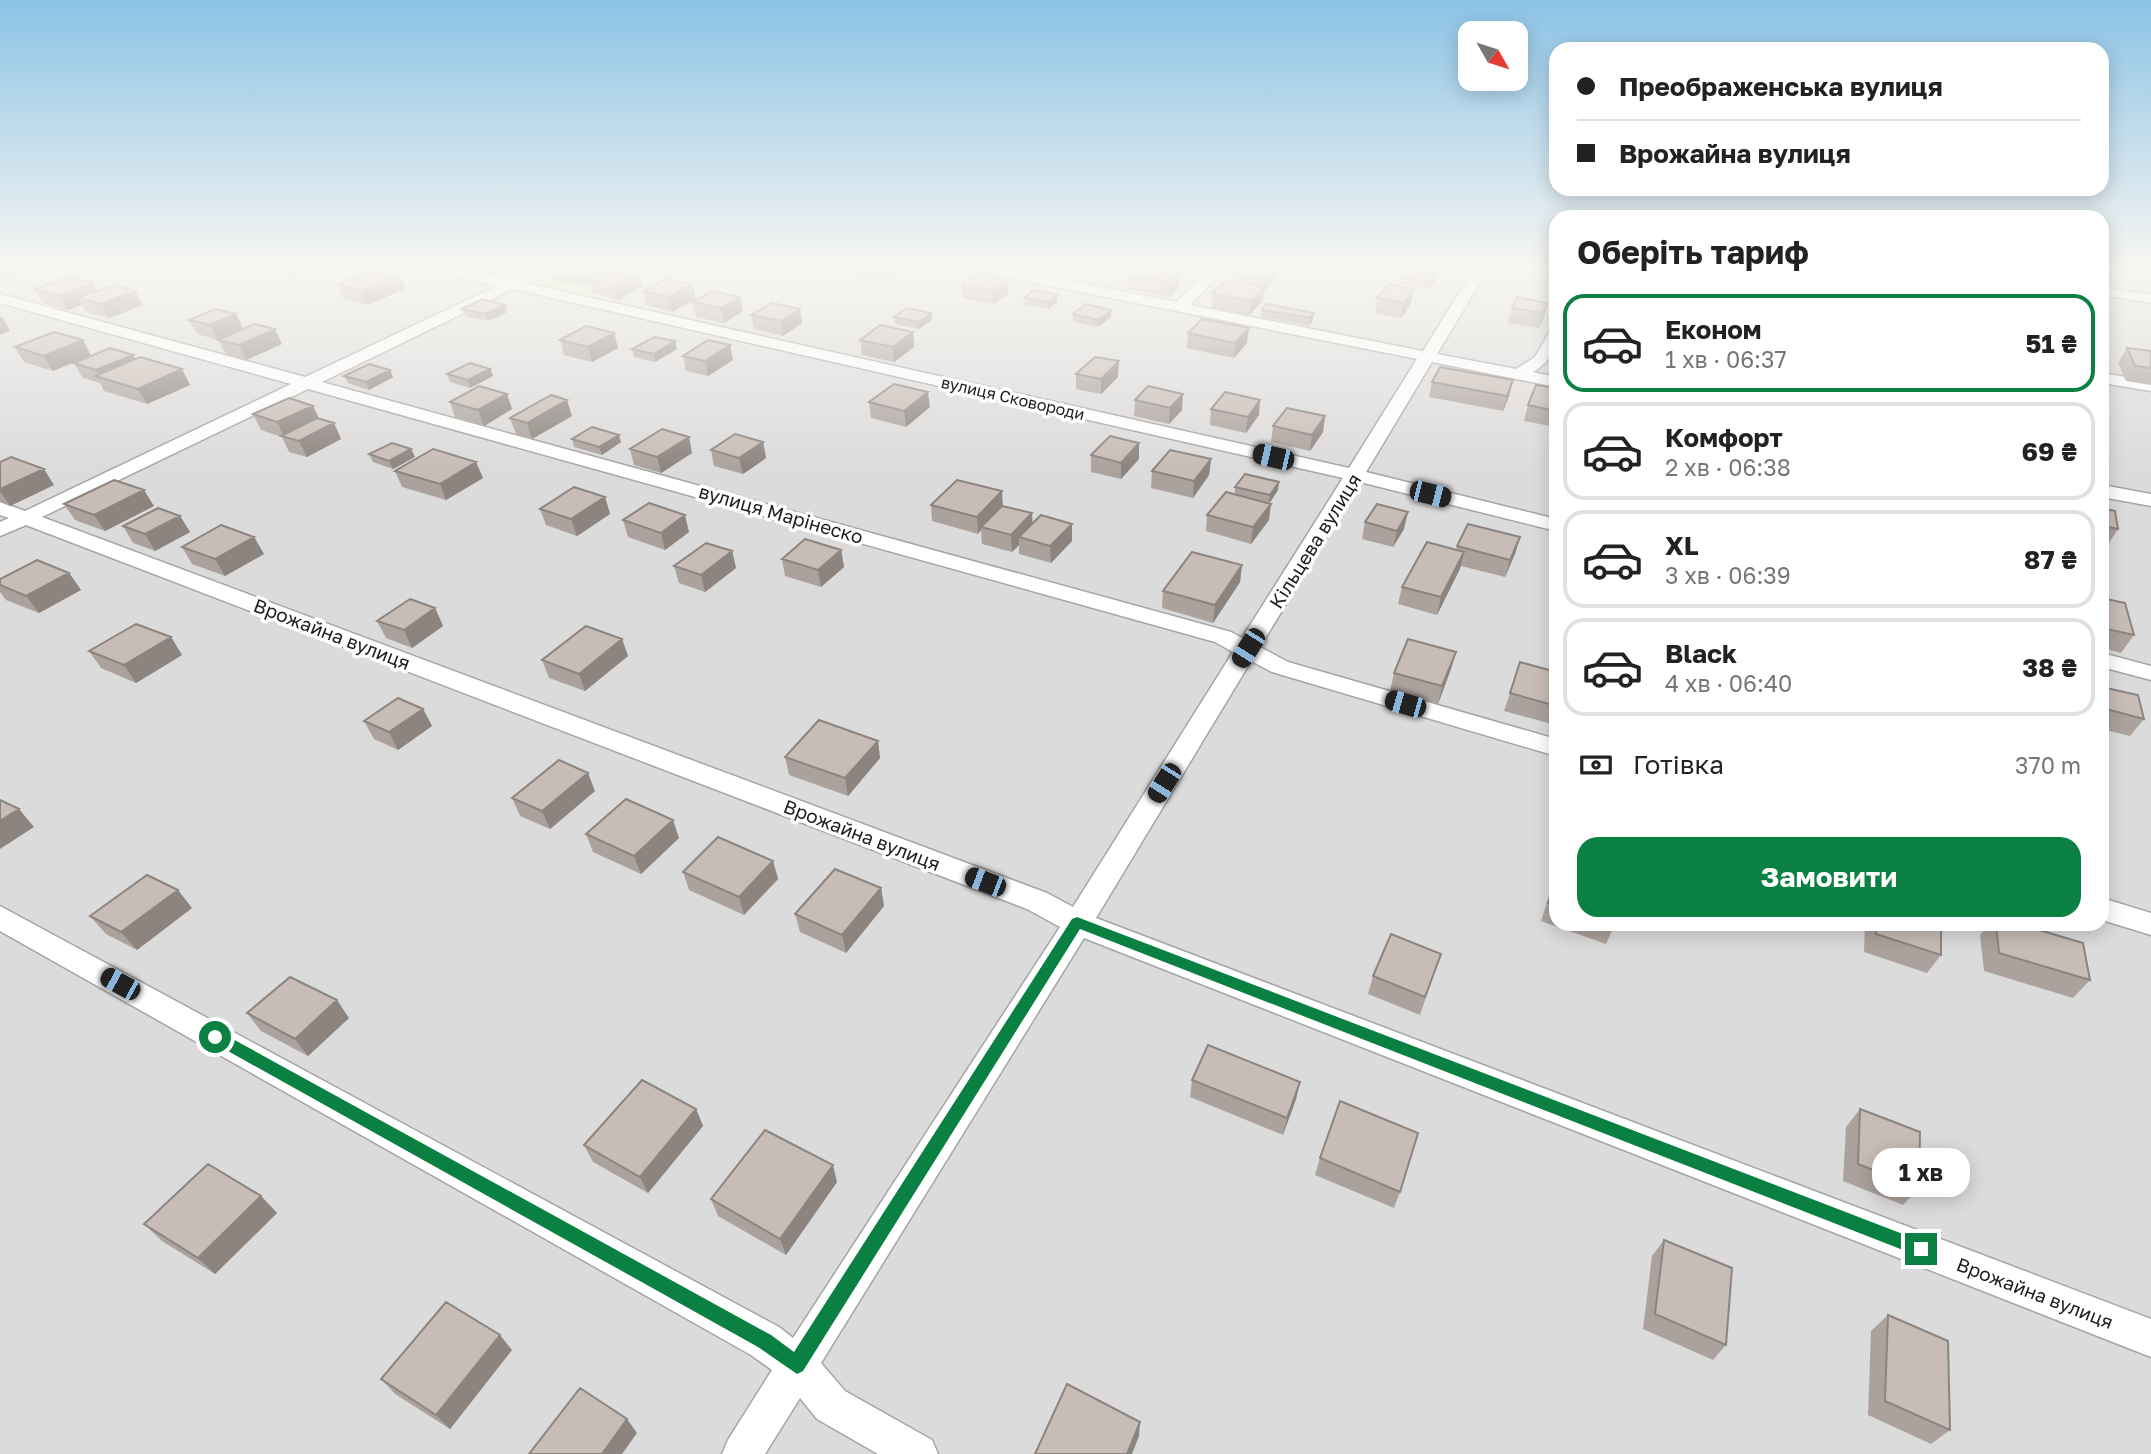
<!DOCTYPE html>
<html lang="uk">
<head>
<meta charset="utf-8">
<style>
  body { margin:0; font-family:"Golos Text",sans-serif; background:#f6f6f6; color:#222; height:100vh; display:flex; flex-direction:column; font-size:26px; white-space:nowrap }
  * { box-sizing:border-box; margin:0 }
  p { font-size:23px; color:#767676 }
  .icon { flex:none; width:38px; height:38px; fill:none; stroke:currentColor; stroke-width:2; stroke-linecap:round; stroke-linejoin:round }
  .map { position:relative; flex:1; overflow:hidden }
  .panel { position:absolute; left:1549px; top:210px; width:560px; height:721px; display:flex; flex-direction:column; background:#fff; border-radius:21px; box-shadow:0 4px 18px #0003 }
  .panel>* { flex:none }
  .banner { position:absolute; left:1549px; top:42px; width:560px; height:154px; border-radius:21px; box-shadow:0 4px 18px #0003; display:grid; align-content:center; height:154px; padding:0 28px; background:#fff }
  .needle { width:46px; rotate:129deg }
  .buttons { position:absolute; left:1458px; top:21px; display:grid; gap:14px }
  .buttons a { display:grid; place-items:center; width:70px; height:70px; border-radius:14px; background:#fff; box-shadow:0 4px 18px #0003; font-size:35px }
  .end { position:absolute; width:32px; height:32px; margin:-16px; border:9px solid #0b8043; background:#fff; box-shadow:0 0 0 4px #fff }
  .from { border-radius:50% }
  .bubble { position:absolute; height:49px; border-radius:21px; background:#fff; box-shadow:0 4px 18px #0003; font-size:23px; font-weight:700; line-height:49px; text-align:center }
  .car { position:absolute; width:21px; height:42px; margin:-21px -10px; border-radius:9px; box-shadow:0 0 5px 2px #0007; background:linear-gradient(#222 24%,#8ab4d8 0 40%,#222 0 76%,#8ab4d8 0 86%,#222 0) }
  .banner b { display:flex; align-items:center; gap:24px; height:66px; font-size:26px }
  .banner b+b { border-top:2px solid #e0e0e0 }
  .banner i { width:18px; height:18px; background:#222 }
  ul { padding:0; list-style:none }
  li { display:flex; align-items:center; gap:21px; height:98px; margin:0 14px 10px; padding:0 14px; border:4px solid #e0e0e0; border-radius:21px }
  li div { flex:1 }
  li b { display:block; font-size:26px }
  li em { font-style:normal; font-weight:700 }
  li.selected { border-color:#0b8043 }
  li>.icon { width:63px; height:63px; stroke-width:1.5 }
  h2 { padding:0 28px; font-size:32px; line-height:84px }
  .pay { display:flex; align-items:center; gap:18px; height:77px; padding:0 28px; font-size:26px }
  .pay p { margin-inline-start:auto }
  .action { display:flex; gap:14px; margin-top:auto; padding:14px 28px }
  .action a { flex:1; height:80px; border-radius:21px; background:#0b8043; color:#fff; font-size:28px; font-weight:700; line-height:80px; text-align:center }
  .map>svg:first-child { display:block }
</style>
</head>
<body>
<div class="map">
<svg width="2151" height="1454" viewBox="0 0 2151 1454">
  <rect width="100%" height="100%" fill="#f0ebe3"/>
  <path fill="#dcdbdb" d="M0 266H1556V924H2102V266H2151V1454H0Z"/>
  <path fill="#d1efa5" d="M561 266H640L585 294 529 282Z
    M998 266H1079L1061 281 994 269Z"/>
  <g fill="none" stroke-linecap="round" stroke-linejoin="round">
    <defs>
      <path id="street" d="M422 266H448L510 280 539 266H557L525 283 1349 468 1417 359 971 270 964 266H993L1176 302 1213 266H1228L1190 305 1423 351 1476 266H1490L1437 354 1516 369 1535 357 1550 331 1556 329C1556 351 1551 361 1533 372L1556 377V387L1432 362 1366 472 1556 519V531L1360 482 1260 647 1288 662 1556 739V756L1272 672 1251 661 1096 918 2151 1319V1357L1084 938 821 1363 845 1391 932 1440 938 1454H878L817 1419 800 1398 765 1454H722L728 1440 772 1370 751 1355 0 931V906L779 1327 793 1338 1060 927 1027 909 26 525 0 536V522L9 518 0 515V502L25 511 291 384 0 303V294L305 377 497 286 424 269ZM513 289 1343 478 1242 638 1231 632 322 382ZM308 389 1215 642 1233 652 1073 907 1047 893 42 517Z
        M2102 287 2151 295V303L2102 295Z
        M2102 373 2151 381V391L2102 383Z
        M2102 485 2151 494V506L2102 497Z
        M2102 653 2151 666V680L2102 667Z
        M2102 898 2151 913V935L2102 920Z"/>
    </defs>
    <use href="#street" stroke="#a5a5a5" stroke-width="3"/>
    <use href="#street" fill="#fff" fill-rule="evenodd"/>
  </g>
  <path fill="#aca29d" d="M269 266H318L291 277 272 273Z
    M473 266H514L494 275 475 270Z
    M549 266H609L610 270 642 287 618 300 593 293 590 284 576 285 553 280Z
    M795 266H832L820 273 796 269Z
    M849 266H898V270L885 280 850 275Z
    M1278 266 1276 279 1264 292 1263 301 1249 315 1211 308 1212 293 1232 281 1233 273Z
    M1439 266 1437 279 1430 289 1401 284 1403 270Z
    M1180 273 1179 287 1169 297 1127 289V275Z
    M399 275 405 289 367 305 343 298 337 284Z
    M1008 280V294L994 304 962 298 961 284Z
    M35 289 135 291 143 305 109 318 86 312 82 305 68 310 43 303Z
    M643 291 696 299 672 312 647 305Z
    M1057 295V302L1048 309 1025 305 1024 298Z
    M740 297 743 311 724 323 696 317 693 302Z
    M1377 298 1411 303 1401 318 1375 313Z
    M1547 303 1544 317 1539 328 1508 323 1512 308Z
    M505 305 507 312 488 321 465 316 462 309Z
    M1111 310V317L1098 327 1073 322V314Z
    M1262 310 1314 313 1313 320 1309 326 1261 317Z
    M931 313 932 320 919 329 895 324 894 317Z
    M236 314 243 329 282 344 246 360 226 354 218 340 197 334 189 320Z
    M751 315 802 323 783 336 754 329Z
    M913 332 914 347 894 362 862 355 860 340Z
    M614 333 618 348 592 362 564 355 560 340Z
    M1188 333 1247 343 1234 358 1187 348Z
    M15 347 91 355 53 371 24 362Z
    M2127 348 2151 351V385L2126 381 2118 363Z
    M632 349H677L655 362 634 357Z
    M683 356 733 360 708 376 686 371Z
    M135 359 190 385 147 404 104 391 100 383 83 378 74 363Z
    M490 369 493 376 470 388 450 382 447 374Z
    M390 370 393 377 369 390 348 383 344 376Z
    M1076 374 1118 377 1101 394 1076 389Z
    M1432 382 1509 396 1503 411 1429 397Z
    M1556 388V427L1524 421 1528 405Z
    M507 394 512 409 484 426 455 418 450 402Z
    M1135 400 1182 410 1169 424 1134 416Z
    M869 402 930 407 906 427 871 418Z
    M313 406 319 419 334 423 341 439 307 457 289 452 282 437 261 430 253 414Z
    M1211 409 1259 415 1246 433 1210 425Z
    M572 416 532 439 516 434 510 418Z
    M1325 416 1323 432 1310 451 1271 442 1273 426Z
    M572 439 621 442 602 455 574 447Z
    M763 442 766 458 743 474 714 466 711 450Z
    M1139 443V459L1121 479 1091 472V455Z
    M411 449 415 457 393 469 373 462 369 454Z
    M630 449 692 453 661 473 634 465Z
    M1211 459 1209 475 1193 498 1151 488 1152 471Z
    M0 462 54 485 10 506 0 502Z
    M395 471 483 478 446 500 402 487Z
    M1235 487 1278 490 1269 503V520L1251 544 1206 531 1207 515 1235 494Z
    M605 497 610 514 577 536 546 525 540 509Z
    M64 504 154 506 105 531 75 520Z
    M931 505 1003 506 1032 524H1072V541L1051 563 1019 554V545L1012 552 982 544 981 530 978 534 932 521Z
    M2102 508 2118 529 2107 546 2102 545Z
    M180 516 190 532 155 551 133 543 123 526Z
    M623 520 689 532 665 550 628 537Z
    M1365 522 1404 529 1393 547 1362 539Z
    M254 537 264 554 225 576 192 564 182 547Z
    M1520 537 1515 554 1505 577 1461 566 1437 615 1398 604 1402 587 1456 550 1457 546Z
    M841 550 844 567 821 587 785 576 782 559Z
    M732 551 736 568 705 592 679 583 674 566Z
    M1242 565 1240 582 1213 623 1162 608 1163 591Z
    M69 573 81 590 39 613 6 600 0 592V579Z
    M2102 598 2134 635 2121 653 2102 648Z
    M435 608 443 626 412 648 386 638 377 621Z
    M171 637 182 655 136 683 101 668 89 651Z
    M622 639 628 656 585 691 549 678 542 660Z
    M1456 652 1451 669 1438 704 1390 691 1394 673Z
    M1556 672V725L1504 711 1510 693Z
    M2102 687 2144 719 2130 736 2102 729Z
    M423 709 432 726 398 750 374 739 364 721Z
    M878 741 880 758 848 796 789 775 785 757Z
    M595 791 550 829 520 816 512 798Z
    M586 834 679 838 641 874 593 852Z
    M773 861 778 879 744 915 689 890 683 872Z
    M1556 875V924H1615L1606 944 1541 921Z
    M881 888 884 906 846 953 800 932 795 914Z
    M192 908 137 950 106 934 90 916Z
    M1759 924H1782L1778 930Z
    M1865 924H1941V955L1927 973 1864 952Z
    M1989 924H2019L2090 980 2073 998 1984 971 1980 935Z
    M1435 971 1420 1015 1368 994 1373 976Z
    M247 1013 349 1018 308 1056 261 1031Z
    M1192 1080 1300 1082 1296 1099 1283 1135 1190 1097Z
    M696 1109 703 1126 648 1193 593 1162 584 1145Z
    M1860 1109 1919 1188 1903 1205 1843 1181 1846 1127Z
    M1320 1158 1400 1192 1394 1208 1315 1175Z
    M837 1182 786 1255 718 1216 711 1199Z
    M261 1196 277 1213 215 1274 162 1241 144 1224Z
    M1664 1240 1726 1345 1713 1360 1643 1329 1652 1256Z
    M1888 1315 1950 1430 1931 1444 1868 1415 1871 1331Z
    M512 1350 450 1429 395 1394 381 1379Z"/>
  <path fill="#8c847f" d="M0 266H17L20 272 0 279Z
    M286 266H318L291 277Z
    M491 266H514L494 275Z
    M594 266H609L611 273 589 279 590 284 589 285 585 271Z
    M819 266H832L820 273Z
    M884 266H898V270L885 280Z
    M1278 266 1276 279 1264 292 1263 301 1249 315 1251 301 1264 287 1265 279Z
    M1439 266 1437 279 1430 289 1433 275Z
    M638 273 642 287 618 300 614 285Z
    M1180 273 1179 287 1169 297 1170 282Z
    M399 275 405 289 367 305 362 291Z
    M1008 280V294L994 304 993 290Z
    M93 283 101 298H78L82 305 68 310 60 296Z
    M693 285 696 299 672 312 669 297Z
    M1414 289 1411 303 1401 318 1404 303Z
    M135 291 143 305 109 318 101 304Z
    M1057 295V302L1048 309V302Z
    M740 297 743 311 724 323 721 308Z
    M1547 303 1544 317 1539 328 1543 313Z
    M505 305 507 312 488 321 485 314Z
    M800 309 802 323 783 336 781 321Z
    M1111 310V317L1098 327V320Z
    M931 313 932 320 919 329V322Z
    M1314 313 1313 320 1309 326 1310 318Z
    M236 314 243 329 218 340 210 325Z
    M2 316 10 331 0 335V317Z
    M1249 328 1247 343 1234 358 1235 343Z
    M275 329 282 344 246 360 239 345Z
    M913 332 914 347 894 362 893 347Z
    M614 333 618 348 592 362 588 347Z
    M83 340 91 355 53 371 44 356Z
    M675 341 677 349 655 362 654 354Z
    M730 345 733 360 708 376 705 361Z
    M133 355 141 370 101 378 96 370Z
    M1119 361 1118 377 1101 394V379Z
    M182 369 190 385 147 404 138 389Z
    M490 369 493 376 470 388 468 380Z
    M390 370 393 377 369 390 366 382Z
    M1513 380 1509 396 1503 411 1507 396Z
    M928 392 930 407 906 427 904 411Z
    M507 394 512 409 484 426 478 410Z
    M1183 394 1182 410 1169 424 1170 408Z
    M567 400 572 416 532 439 527 423Z
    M1260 400 1259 415 1246 433 1248 417Z
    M313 406 320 421 284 436 277 422Z
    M1325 416 1323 432 1310 451 1312 435Z
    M334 423 341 439 307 457 299 441Z
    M619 435 621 442 602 455 599 447Z
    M689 437 692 453 661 473 657 457Z
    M763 442 766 458 743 474 739 458Z
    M1139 443V459L1121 479V463Z
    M411 449 415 457 393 469 389 461Z
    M1211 459 1209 475 1193 498 1194 481Z
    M476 462 483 478 446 500 440 484Z
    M44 469 54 485 10 506 0 491V489Z
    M1279 482 1278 490 1269 504 1270 495Z
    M144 490 154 506 105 531 94 515Z
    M1002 491 1003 508 981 527V530L978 534 977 517Z
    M605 497 610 514 577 536 571 519Z
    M1271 504 1269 520 1251 544 1253 527Z
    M1408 512 1404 529 1393 547 1397 531Z
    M1032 513 1033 530 1019 537V545L1012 552 1011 535Z
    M685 515 689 532 665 550 661 533Z
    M180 516 190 532 155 551 145 534Z
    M1072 524V541L1051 563 1050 546Z
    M254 537 264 554 225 576 215 559Z
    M1520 537 1515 554 1505 577 1510 560Z
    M841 550 844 567 821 587 818 570Z
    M732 551 736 568 705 592 701 575Z
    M1464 552 1460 569 1437 615 1441 597Z
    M1242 565 1240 582 1213 623 1215 605Z
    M69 573 81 590 39 613 26 596Z
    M435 608 443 626 412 648 404 630Z
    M171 637 182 655 136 683 124 665Z
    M622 639 628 656 585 691 579 674Z
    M1456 652 1451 669 1438 704 1442 686Z
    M423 709 432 726 398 750 389 732Z
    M878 741 880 758 848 796 845 778Z
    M588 773 595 791 550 829 542 811Z
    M19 809 34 827 0 849V821Z
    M673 820 679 838 641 874 634 856Z
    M773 861 778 879 744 915 739 897Z
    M881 888 884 906 846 953 842 935Z
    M178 890 192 908 137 950 121 932Z
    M337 1000 349 1018 308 1056 295 1039Z
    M1300 1082 1296 1099 1283 1135 1287 1118Z
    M696 1109 703 1126 648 1193 640 1177Z
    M833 1165 837 1182 786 1255 780 1239Z
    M261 1196 277 1213 215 1274 198 1258Z
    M500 1335 512 1350 450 1429 436 1415Z
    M627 1419 637 1433 622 1454H602Z
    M1140 1422 1139 1436 1132 1454H1127Z"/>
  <path fill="#c8bcb6" stroke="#8c847f" stroke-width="2" d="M550 266H594L585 271H572Z
    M1137 266H1140L1180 273 1170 282 1127 275Z
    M1240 266H1277L1265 279 1233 273Z
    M1406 266H1439L1433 275 1403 270Z
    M614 268 638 273 614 285 589 279Z
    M375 269 399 275 362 291 337 284Z
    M976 273 1008 280 993 290 961 284Z
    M69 277 93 283 60 296 35 289Z
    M667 279 693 285 669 297 643 291Z
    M1227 280 1264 287 1251 301 1212 293Z
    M1388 284 1414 289 1404 303 1377 298Z
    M113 285 135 291 101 304 78 298Z
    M1034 290 1057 295 1048 302 1024 298Z
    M712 291 740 297 721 308 693 302Z
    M1517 297 1547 303 1543 313 1512 308Z
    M482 299 505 305 485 314 462 309Z
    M772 303 800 309 781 321 751 315Z
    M1086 304 1111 310 1098 320 1073 314Z
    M1266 304 1314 313 1310 318 1262 310Z
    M907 308 931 313 919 322 894 317Z
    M215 309 236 314 210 325 189 320Z
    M1202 319 1249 328 1235 343 1188 333Z
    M254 324 275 329 239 345 218 340Z
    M880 325 913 332 893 347 860 340Z
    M586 326 614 333 588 347 560 340Z
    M54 332 83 340 44 356 15 347Z
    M654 337 675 341 654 354 632 349Z
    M708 340 730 345 705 361 683 356Z
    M110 348 133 355 96 370 74 363Z
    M2127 348 2151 351V368L2135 366Z
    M140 357 182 369 138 389 95 376Z
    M1095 357 1119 361 1101 379 1076 374Z
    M470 363 490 369 468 380 447 374Z
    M369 364 390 370 366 382 344 376Z
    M1440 367 1513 380 1507 396 1432 382Z
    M894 384 928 392 904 411 869 402Z
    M1536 385 1556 388V411L1528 405Z
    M479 386 507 394 478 410 450 402Z
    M1148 386 1183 394 1170 408 1135 400Z
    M1225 392 1260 400 1248 417 1211 409Z
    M551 395 567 400 527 423 510 418Z
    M289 398 313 406 277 422 253 414Z
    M1287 408 1325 416 1312 435 1273 426Z
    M317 418 334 423 299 441 281 436Z
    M592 427 619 435 599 447 572 439Z
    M662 429 689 437 657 457 630 449Z
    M735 434 763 442 739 458 711 450Z
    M1110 436 1139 443 1121 463 1091 455Z
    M392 443 411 449 389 461 369 454Z
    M433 449 476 462 440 484 395 471Z
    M1170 450 1211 459 1194 481 1152 471Z
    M11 457 44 469 0 489V462Z
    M1245 474 1279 482 1270 495 1235 487Z
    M114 480 144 490 94 515 64 504Z
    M957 480 1002 491 977 517 931 505Z
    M574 487 605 497 571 519 540 509Z
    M1226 492 1271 504 1253 527 1207 515Z
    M649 503 685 515 661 533 623 520Z
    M1377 504 1408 512 1397 531 1365 522Z
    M1002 506 1032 513 1011 535 981 527Z
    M158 508 180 516 145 534 123 526Z
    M2102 508 2115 511 2118 529 2102 526Z
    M1041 515 1072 524 1050 546 1019 537Z
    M1468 524 1520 537 1510 560 1457 546Z
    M221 525 254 537 215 559 182 547Z
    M805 539 841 550 818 570 782 559Z
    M1427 542 1464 552 1441 597 1402 587Z
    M706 543 732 551 701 575 674 566Z
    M1192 552 1242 565 1215 605 1163 591Z
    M37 560 69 573 26 596 0 585V579Z
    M2102 598 2125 603 2134 635 2102 628Z
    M410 599 435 608 404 630 377 621Z
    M136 624 171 637 124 665 89 651Z
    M586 626 622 639 579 674 542 660Z
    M1408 639 1456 652 1442 686 1394 673Z
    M1520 662 1556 672V706L1510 693Z
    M2102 687 2138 695 2144 719 2102 708Z
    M398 698 423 709 389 732 364 721Z
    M819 720 878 741 845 778 785 757Z
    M559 760 588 773 542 811 512 798Z
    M626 799 673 820 634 856 586 834Z
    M0 800 19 809 0 821Z
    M718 837 773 861 739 897 683 872Z
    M835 869 881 888 842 935 795 914Z
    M147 875 178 890 121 932 90 916Z
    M1556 878V906L1548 903Z
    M1877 924H1941V955L1876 934Z
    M1996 924H2019L2083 943 2090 980 1999 953Z
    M1391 934 1441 954 1425 997 1373 976Z
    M290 977 337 1000 295 1039 247 1013Z
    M1208 1045 1300 1082 1287 1118 1192 1080Z
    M642 1080 696 1109 640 1177 584 1145Z
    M1340 1101 1418 1133 1400 1192 1320 1158Z
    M1860 1109 1920 1132 1919 1188 1858 1164Z
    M765 1130 833 1165 780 1239 711 1199Z
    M208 1164 261 1196 198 1258 144 1224Z
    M1664 1240 1732 1268 1726 1345 1655 1314Z
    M446 1302 500 1335 436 1415 381 1379Z
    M1888 1315 1948 1341 1950 1430 1885 1401Z
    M1067 1384 1140 1422 1127 1454H1035Z
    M580 1388 627 1419 602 1454H529Z"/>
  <linearGradient id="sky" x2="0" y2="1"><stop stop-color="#8bc3e6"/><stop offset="0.57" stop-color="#f8f6f2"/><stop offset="1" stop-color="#f8f6f2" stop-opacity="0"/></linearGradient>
  <rect width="2151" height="470" fill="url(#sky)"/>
  <path fill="#0b8043" d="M1077 917 1921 1241 1927 1243 1929 1249 1927 1255 1921 1257 1080 929 803 1371 797 1374 758 1347 210 1041 208 1037 215 1030 220 1032 771 1335 794 1352 1072 919Z"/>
  <g text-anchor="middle" stroke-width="7" stroke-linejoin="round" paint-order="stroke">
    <g font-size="16" fill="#1e1e1e" stroke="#fff">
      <text transform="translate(1013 398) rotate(13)" y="6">вулиця Сковороди</text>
    </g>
    <g font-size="19" fill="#1e1e1e" stroke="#fff">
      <text transform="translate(781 514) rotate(16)" y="7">вулиця Марінеско</text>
      <text transform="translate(1315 541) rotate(-58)" y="7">Кільцева вулиця</text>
      <text transform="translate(332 634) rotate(21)" y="7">Врожайна вулиця</text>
      <text transform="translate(862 835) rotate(21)" y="7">Врожайна вулиця</text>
      <text transform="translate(2035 1293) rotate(21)" y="7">Врожайна вулиця</text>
    </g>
  </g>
</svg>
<div class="buttons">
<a><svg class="needle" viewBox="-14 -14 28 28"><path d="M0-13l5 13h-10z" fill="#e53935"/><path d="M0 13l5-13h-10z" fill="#767676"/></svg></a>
</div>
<i class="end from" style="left:215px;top:1037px"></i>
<i class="end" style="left:1921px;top:1249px"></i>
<div class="bubble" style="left:1872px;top:1148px;width:98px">1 хв</div>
<i class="car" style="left:1273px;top:457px;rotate:283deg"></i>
<i class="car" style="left:1430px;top:494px;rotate:104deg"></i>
<i class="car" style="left:1248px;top:648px;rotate:212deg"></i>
<i class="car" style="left:1405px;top:704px;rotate:286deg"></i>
<i class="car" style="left:1164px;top:783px;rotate:212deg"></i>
<i class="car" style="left:985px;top:882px;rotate:291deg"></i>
<i class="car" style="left:120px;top:984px;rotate:299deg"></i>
<div class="banner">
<b><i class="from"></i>Преображенська вулиця</b>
<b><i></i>Врожайна вулиця</b>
</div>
<section class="panel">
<h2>Оберіть тариф</h2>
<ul>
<li class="selected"><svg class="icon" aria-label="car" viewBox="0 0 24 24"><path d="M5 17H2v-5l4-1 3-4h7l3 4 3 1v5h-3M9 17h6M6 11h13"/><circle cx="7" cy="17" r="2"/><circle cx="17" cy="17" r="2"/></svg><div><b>Економ</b><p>1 хв · 06:37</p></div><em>51 ₴</em></li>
<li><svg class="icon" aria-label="car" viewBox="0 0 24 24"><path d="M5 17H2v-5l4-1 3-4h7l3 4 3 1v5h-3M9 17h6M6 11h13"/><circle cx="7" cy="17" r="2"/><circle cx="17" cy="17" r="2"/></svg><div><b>Комфорт</b><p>2 хв · 06:38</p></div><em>69 ₴</em></li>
<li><svg class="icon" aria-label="car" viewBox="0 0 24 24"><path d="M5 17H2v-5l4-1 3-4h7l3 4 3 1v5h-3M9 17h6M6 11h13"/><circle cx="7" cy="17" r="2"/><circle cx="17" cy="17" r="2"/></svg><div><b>XL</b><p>3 хв · 06:39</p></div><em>87 ₴</em></li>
<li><svg class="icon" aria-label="car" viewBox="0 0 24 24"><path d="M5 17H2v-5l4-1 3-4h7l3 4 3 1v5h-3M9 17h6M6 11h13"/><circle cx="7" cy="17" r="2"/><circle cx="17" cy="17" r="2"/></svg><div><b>Black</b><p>4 хв · 06:40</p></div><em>38 ₴</em></li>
</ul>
<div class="pay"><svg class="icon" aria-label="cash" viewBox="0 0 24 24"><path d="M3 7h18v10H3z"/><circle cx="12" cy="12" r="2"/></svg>Готівка<p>370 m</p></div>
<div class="action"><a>Замовити</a></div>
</section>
</div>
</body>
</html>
